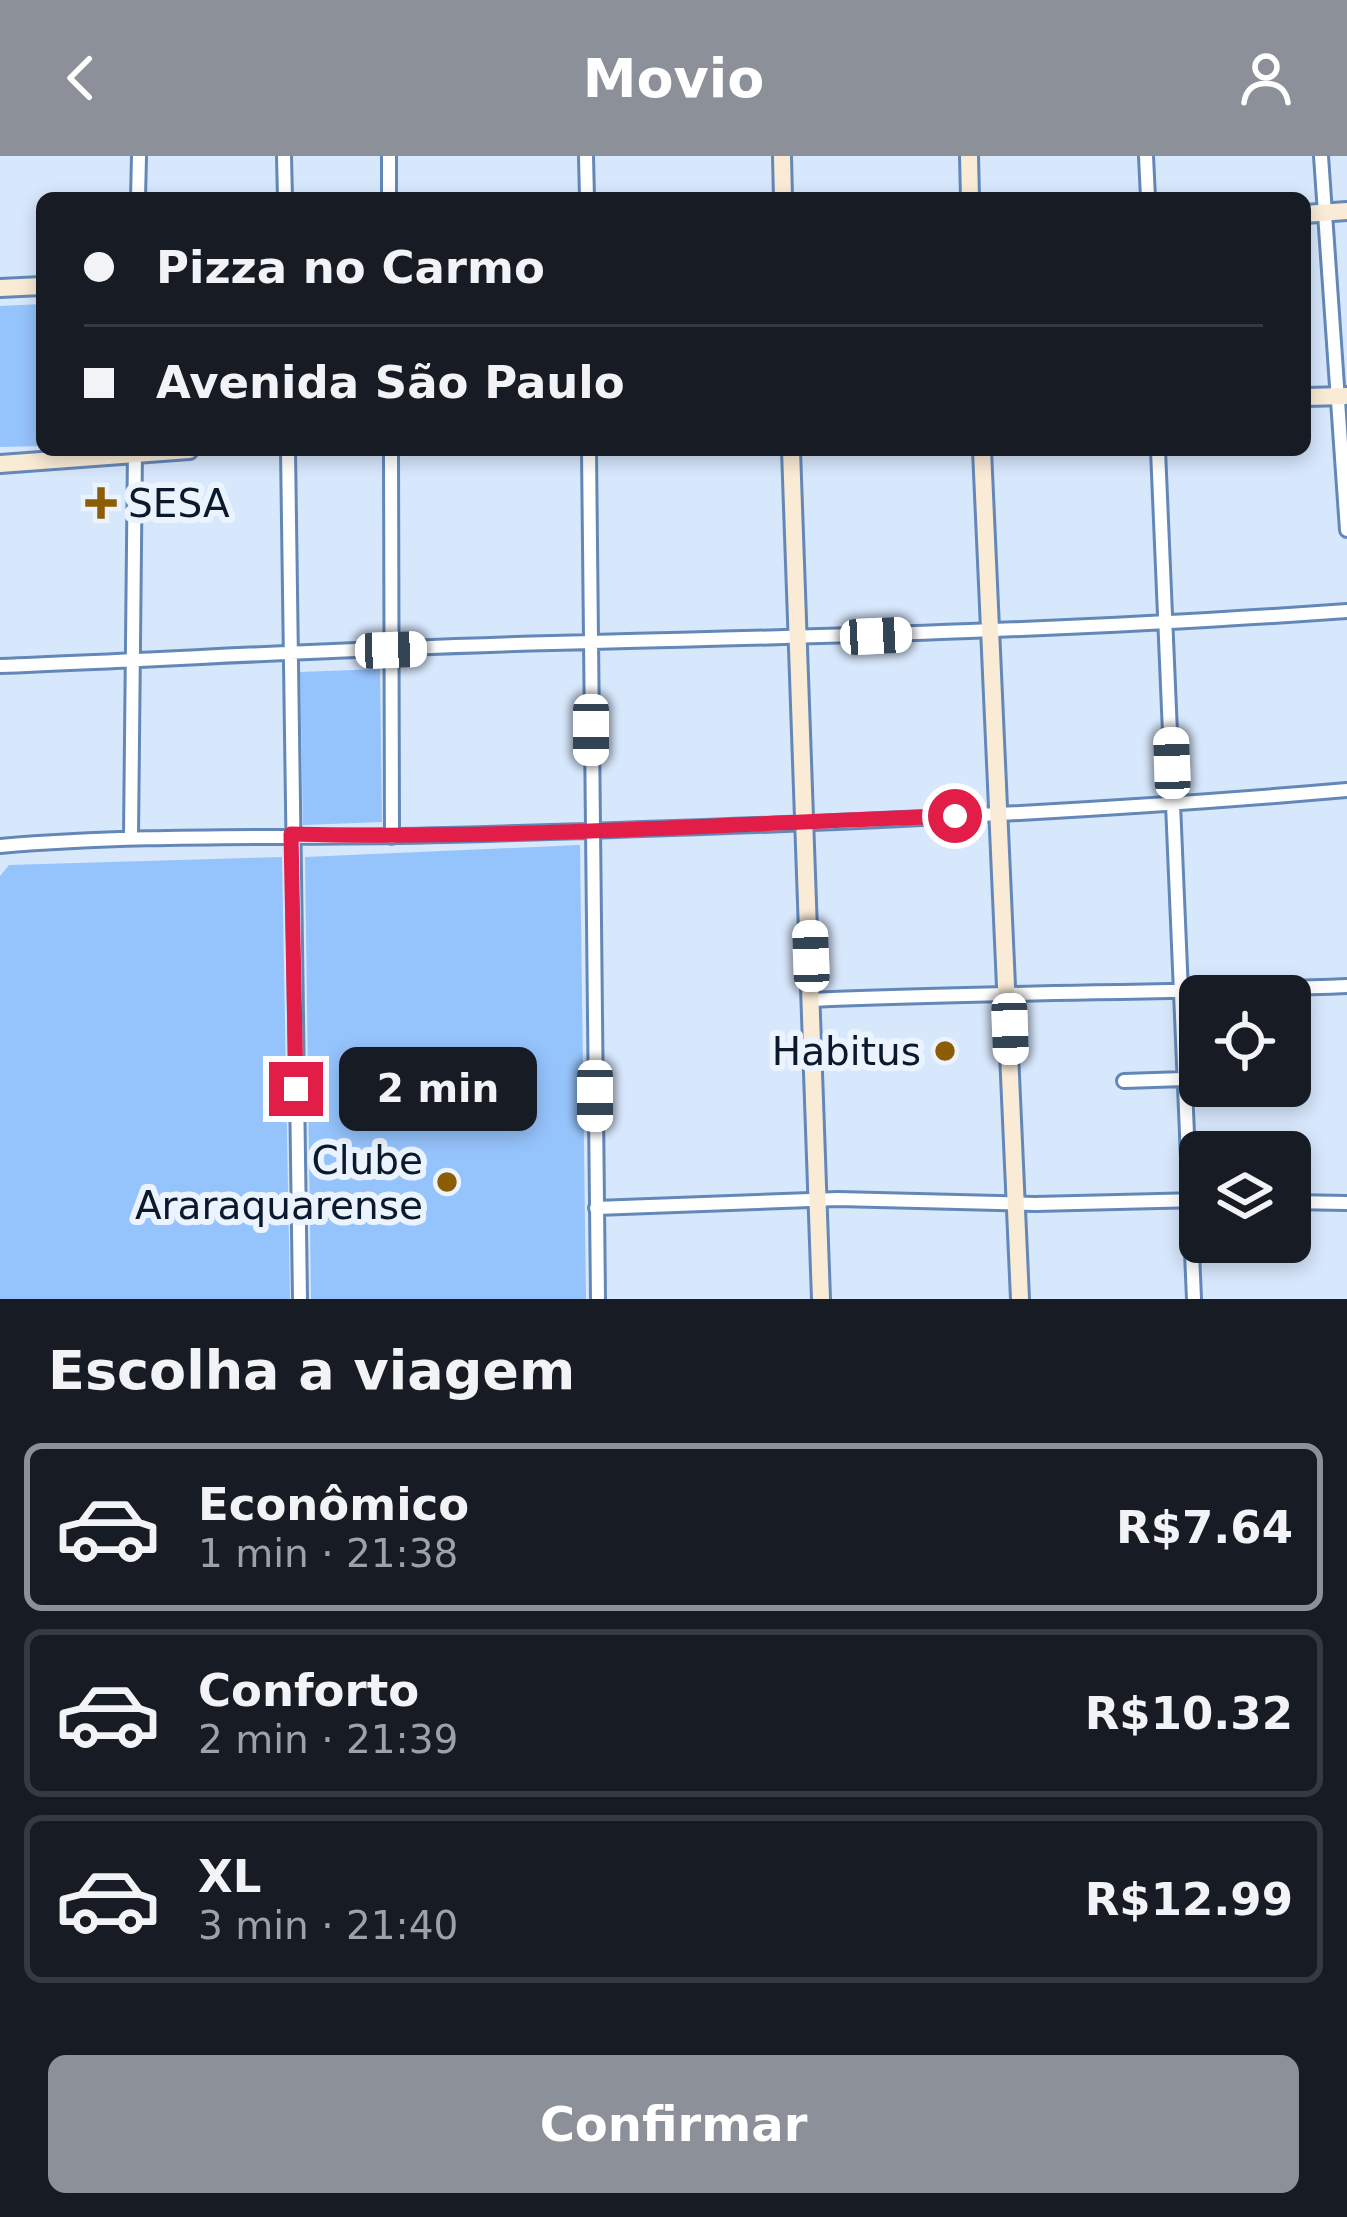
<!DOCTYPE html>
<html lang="pt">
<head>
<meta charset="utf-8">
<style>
  body { margin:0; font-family:"DejaVu Sans",sans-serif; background:#20242c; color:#f1f3f6; height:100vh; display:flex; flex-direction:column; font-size:45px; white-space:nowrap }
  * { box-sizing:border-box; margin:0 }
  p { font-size:39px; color:#9ea1a6 }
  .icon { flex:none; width:66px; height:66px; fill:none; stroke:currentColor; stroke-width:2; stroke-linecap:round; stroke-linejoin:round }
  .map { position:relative; height:1143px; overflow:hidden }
  .drawer { display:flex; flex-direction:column; background:#171b24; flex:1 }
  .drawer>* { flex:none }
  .banner { position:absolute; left:36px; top:36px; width:1275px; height:264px; border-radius:18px; box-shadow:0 6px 18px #0003; display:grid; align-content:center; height:264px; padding:0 48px; background:#171b24 }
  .fabs { position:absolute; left:1179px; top:819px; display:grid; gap:24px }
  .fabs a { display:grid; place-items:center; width:132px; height:132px; border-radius:18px; background:#171b24; box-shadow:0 6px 18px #0003; font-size:60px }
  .end { position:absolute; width:54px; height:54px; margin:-27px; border:15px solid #e11d48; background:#fff; box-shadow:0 0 0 6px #fff }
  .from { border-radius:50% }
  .bubble { position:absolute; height:84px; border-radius:18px; background:#171b24; box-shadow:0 6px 18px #0003; font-size:39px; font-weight:700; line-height:84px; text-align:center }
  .car { position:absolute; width:36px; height:72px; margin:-36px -18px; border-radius:15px; box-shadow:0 0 9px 3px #0007; background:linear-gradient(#fff 24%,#345 0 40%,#fff 0 76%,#345 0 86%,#fff 0) }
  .banner b { display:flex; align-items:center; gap:42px; height:114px; font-size:45px }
  .banner b+b { border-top:3px solid #363941 }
  .banner i { width:30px; height:30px; background:#f1f3f6 }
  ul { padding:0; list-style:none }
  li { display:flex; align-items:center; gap:36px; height:168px; margin:0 24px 18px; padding:0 24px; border:6px solid #363941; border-radius:18px }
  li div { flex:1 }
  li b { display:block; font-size:45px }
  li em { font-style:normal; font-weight:700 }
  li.current { border-color:#8c9099 }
  li>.icon { width:108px; height:108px; stroke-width:1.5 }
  h2 { padding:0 48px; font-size:54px; line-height:144px }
  .primary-button { display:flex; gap:24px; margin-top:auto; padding:24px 48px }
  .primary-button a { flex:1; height:138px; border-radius:18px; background:#8c9099; color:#fff; font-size:48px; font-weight:700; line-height:138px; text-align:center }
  header { display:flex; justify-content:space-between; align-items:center; height:156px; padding:0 48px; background:#8c9099; color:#fff; font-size:54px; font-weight:700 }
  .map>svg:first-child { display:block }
</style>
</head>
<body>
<header><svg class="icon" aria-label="back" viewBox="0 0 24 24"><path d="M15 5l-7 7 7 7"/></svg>Movio<svg class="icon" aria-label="person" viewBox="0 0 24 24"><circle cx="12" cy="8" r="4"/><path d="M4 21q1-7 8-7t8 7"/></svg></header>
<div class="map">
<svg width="1347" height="1143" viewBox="0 0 1347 1143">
  <rect width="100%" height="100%" fill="#d7e7fc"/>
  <path fill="#95c3fc" d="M42 148V290L0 291V150Z
    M380 513 382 666 303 669 300 516Z
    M580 689 586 1143H311L305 701Z
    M282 701 290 1143H0V720L9 709Z"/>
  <path fill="#71affa" d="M363 948a25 25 0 1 1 50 0a25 25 0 1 1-50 0Z"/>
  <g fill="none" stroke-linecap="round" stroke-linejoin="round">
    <defs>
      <path id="street" d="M284 0 285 42
        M389 0V42
        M586 0 587 42
        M1146 0 1148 42
        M1321 0 1347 374
        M138 42 139 0
        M288 294 300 1143
        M391 294 392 681
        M589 294 598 1143
        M1158 294 1194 1143
        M0 510C197 502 394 490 592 486 844 480 1095 473 1347 455
        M131 680 135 294
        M0 690C150 677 297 683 446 679 746 671 1048 660 1347 634
        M812 844C991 836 1169 837 1347 830
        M1124 925 1184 923
        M1290 1046 1347 1047
        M596 1052 838 1043 1035 1048 1200 1044"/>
      <path id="secondary" d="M782 0 783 42
        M969 0 970 42
        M1305 58 1347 55
        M0 132 42 130
        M1305 241 1347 240
        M791 294 821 1143
        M982 294 1020 1143
        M0 308 189 294"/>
    </defs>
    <use href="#street" stroke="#6388b7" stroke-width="18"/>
    <use href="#secondary" stroke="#6388b7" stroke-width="22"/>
    <use href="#street" stroke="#fff" stroke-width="12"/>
    <use href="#secondary" stroke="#faebd6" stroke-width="16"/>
  </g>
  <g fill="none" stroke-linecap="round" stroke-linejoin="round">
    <path stroke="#e11d48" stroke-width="15" d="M296 933 291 678C512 684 733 667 955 660"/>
  </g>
  <g fill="#8c5d04" stroke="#ebf3fe" stroke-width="4.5">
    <path d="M95 329h12v12h12v12h-12v12h-12v-12h-12v-12h12z"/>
    <circle cx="945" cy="895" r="12"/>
    <circle cx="447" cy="1026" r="12"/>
  </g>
  <g text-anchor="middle" stroke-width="12" stroke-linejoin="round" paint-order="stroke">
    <g font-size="39" fill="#0a192b" stroke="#ebf3fe" text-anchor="end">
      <text x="128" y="361" text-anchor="start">SESA</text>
      <text x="921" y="909">Habitus</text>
      <text x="423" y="1018">Clube<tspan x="423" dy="45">Araraquarense</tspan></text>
    </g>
  </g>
</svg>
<div class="fabs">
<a><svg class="icon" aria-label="locate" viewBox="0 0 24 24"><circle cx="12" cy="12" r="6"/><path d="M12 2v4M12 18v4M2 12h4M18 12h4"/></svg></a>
<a><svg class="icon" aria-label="layers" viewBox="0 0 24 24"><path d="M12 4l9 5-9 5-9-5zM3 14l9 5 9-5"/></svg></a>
</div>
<i class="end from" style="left:955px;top:660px"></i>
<i class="end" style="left:296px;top:933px"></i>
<div class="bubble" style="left:339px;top:891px;width:198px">2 min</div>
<i class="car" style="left:876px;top:480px;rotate:87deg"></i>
<i class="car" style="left:391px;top:494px;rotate:88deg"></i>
<i class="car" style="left:591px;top:574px;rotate:180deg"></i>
<i class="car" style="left:1172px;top:607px;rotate:358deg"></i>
<i class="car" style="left:811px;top:800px;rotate:358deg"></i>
<i class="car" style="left:1010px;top:873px;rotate:178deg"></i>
<i class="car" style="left:595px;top:940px;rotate:180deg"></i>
<div class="banner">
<b><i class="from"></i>Pizza no Carmo</b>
<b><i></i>Avenida São Paulo</b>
</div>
</div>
<section class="drawer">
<h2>Escolha a viagem</h2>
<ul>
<li class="current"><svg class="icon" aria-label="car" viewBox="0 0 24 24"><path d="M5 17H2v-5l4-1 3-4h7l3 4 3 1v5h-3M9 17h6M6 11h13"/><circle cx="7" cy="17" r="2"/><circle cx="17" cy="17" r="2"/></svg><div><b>Econômico</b><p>1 min · 21:38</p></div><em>R$7.64</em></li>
<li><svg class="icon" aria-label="car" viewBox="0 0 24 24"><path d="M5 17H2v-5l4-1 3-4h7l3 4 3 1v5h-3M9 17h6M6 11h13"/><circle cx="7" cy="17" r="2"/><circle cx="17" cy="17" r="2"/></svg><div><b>Conforto</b><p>2 min · 21:39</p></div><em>R$10.32</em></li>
<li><svg class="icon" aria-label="car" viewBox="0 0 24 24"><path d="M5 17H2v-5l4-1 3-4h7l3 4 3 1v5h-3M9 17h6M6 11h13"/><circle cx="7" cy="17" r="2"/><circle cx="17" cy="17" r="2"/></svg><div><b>XL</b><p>3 min · 21:40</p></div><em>R$12.99</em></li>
</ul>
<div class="primary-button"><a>Confirmar</a></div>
</section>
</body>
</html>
